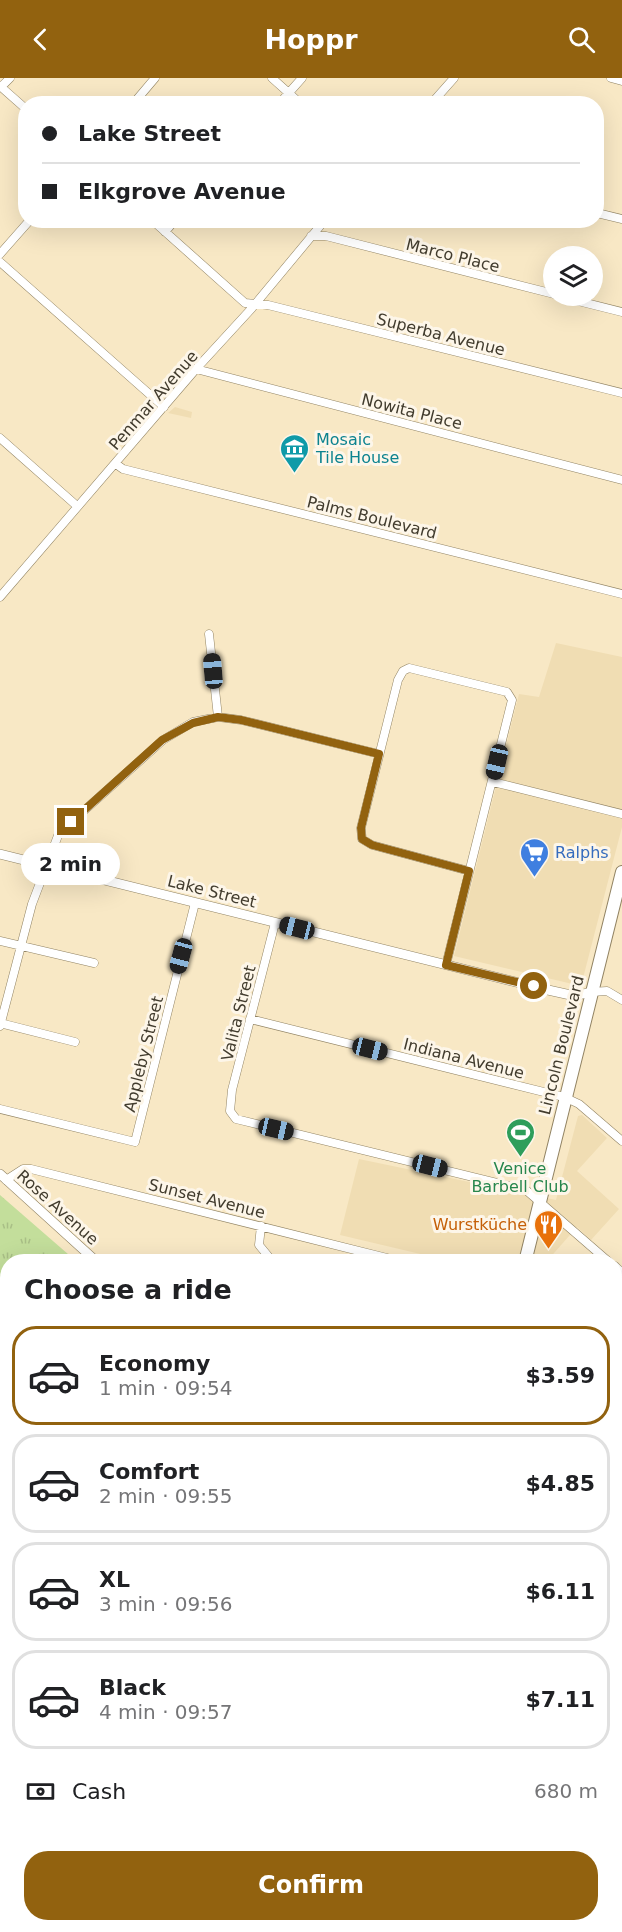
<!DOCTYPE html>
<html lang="en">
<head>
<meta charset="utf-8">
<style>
  body { margin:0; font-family:"DejaVu Sans",sans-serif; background:#f2f2f2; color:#202124; height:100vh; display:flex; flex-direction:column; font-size:22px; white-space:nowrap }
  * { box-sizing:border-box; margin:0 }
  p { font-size:20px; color:#757577 }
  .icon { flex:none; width:33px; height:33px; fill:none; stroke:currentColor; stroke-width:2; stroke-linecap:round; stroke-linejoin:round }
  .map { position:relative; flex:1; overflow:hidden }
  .side { position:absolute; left:0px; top:1176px; width:622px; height:678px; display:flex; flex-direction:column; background:#fff; border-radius:24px 24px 0 0; box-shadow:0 6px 24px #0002 }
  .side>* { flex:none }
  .guide { position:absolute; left:18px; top:18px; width:586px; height:132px; border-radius:24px; box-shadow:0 6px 24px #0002; display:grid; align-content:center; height:132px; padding:0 24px; background:#fff }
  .tools { position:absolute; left:543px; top:168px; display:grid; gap:12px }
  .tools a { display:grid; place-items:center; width:60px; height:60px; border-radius:50%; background:#fff; box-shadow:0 6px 24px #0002; font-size:30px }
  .end { position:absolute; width:27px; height:27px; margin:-14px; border:8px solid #92620f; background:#fff; box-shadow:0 0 0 3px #fff }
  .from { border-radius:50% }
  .bubble { position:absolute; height:42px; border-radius:21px; background:#fff; box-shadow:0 6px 24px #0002; font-size:20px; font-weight:700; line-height:42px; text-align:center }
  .car { position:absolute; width:18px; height:36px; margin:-18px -9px; border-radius:8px; box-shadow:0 0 4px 2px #0007; background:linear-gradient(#222 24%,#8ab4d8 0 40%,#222 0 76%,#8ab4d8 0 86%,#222 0) }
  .guide b { display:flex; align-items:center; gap:21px; height:57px; font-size:22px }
  .guide b+b { border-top:2px solid #e0e0e0 }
  .guide i { width:15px; height:15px; background:#202124 }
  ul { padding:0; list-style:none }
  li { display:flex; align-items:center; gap:18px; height:99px; margin:0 12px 9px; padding:0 12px; border:3px solid #e0e0e0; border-radius:24px }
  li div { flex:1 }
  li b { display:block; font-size:22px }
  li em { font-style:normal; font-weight:700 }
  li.on { border-color:#92620f }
  li>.icon { width:54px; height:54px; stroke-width:1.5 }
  h2 { padding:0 24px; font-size:27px; line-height:72px }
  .pay { display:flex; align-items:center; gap:15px; height:66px; padding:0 24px; font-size:22px }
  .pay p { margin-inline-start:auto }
  .primary-button { display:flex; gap:12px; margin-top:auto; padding:12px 24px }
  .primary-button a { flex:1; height:69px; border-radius:24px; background:#92620f; color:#fff; font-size:24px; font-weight:700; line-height:69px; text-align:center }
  header { display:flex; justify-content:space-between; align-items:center; height:78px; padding:0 24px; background:#92620f; color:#fff; font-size:27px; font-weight:700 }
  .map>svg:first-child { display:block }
</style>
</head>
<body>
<header><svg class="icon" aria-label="back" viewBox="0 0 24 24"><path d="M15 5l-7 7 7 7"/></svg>Hoppr<svg class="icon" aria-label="search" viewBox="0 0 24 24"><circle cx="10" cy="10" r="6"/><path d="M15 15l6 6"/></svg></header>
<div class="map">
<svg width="622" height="1854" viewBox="0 0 622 1854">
  <defs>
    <pattern id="grass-tufts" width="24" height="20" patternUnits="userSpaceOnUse" patternTransform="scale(1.5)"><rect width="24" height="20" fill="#c3de9b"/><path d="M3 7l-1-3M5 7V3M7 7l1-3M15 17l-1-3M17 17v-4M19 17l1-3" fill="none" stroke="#a9bf86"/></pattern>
  </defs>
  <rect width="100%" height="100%" fill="#f8e8c5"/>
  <path fill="#f0ddb3" d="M175 329 192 334 191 340 168 335Z
    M556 565 622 579V749L581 908 454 878 519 616 539 619Z
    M582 1037 607 1060 577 1093 619 1131 591 1162 577 1149 547 1183H450L340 1157 359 1081 556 1122 578 1038Z"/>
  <path fill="url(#grass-tufts)" d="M0 1117 76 1183 8 1184 7 1415 0 1408Z"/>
  <path fill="#c3de9b" d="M2 1420 8 1425 7 1462 3 1469 0 1466V1423Z"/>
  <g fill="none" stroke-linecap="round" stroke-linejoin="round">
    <defs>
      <path id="minor" d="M272 0 301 26
        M611 0 622 3
        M0 8 26 31
        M1 9 10 0
        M133 26 155 0
        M279 26 302 0
        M431 26 454 0
        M597 135 622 141
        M152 142 245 225 268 227 622 315
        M165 154 175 142
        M311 158H326L554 216
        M0 176 30 142
        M0 184 164 329
        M558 218 622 234
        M196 291 622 402
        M0 360 77 428
        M116 386 123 391 622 516
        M0 519 196 291 252 230 325 142
        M209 556 218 639
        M493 704 622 736
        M275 845 232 1012 230 1033 236 1041 526 1112 609 1184
        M0 863 94 885
        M446 887 512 622 507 614 409 590 403 593 398 602 361 750 362 761 372 767 469 793
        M591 914 607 913 622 922
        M250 941 564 1019 579 1026 622 1063
        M0 945 75 964
        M0 948 32 826 59 755 163 662 193 644 218 639 241 642 379 676
        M0 1031 135 1064 195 825
        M6 1102 23 1091H31L403 1184
        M261 1148 259 1167 273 1184
        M615 1188 622 1195
        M615 1323 622 1329
        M615 1486 622 1492
        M0 1547 8 1539
        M0 1602 8 1608
        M0 1672 8 1663
        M615 1798 622 1788
        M138 1846 147 1854
        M439 1846 448 1854
        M488 1846 497 1854
        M0 1848 8 1837
        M577 1854 582 1846"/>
      <path id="tertiary" d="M0 776 548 912 575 918 591 914
        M0 1096 97 1184
        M615 1641 622 1631
        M615 1647 622 1653
        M304 1846 314 1854
        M113 1854 119 1846"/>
      <path id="trunk" d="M525 1184 622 794
        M340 1854 343 1846"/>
    </defs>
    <use href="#minor" stroke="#918363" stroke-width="9"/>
    <use href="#tertiary" stroke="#918363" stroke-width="10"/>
    <use href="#trunk" stroke="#918363" stroke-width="14"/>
    <use href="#minor" stroke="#fff" stroke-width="8"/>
    <use href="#tertiary" stroke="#fff" stroke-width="9"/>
    <use href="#trunk" stroke="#fff" stroke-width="12"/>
  </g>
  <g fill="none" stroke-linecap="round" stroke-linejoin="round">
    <path stroke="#92620f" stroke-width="8" d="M71 744 162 662 193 645 218 639 241 642 379 676 361 750 362 761 372 767 469 793 446 887 534 908"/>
  </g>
  <defs>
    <symbol id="museum-pin" viewBox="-11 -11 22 30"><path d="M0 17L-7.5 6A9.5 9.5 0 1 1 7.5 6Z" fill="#0f9aa8" stroke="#fdf6e9"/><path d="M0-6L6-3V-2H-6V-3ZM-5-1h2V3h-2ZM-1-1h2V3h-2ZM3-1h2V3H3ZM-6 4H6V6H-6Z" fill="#fff"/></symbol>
    <symbol id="supermarket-pin" viewBox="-11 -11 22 30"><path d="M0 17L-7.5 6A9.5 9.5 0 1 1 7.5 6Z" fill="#3f7fe0" stroke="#fdf6e9"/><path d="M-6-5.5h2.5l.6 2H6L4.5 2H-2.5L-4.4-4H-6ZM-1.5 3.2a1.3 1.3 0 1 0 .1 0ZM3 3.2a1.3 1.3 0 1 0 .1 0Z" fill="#fff"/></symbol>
    <symbol id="stadium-pin" viewBox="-11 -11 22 30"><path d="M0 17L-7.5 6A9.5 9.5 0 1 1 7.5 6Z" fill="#2e9e5b" stroke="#fdf6e9"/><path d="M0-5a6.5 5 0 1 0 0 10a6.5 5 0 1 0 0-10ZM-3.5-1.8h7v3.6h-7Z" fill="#fff"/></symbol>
    <symbol id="restaurant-pin" viewBox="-11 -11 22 30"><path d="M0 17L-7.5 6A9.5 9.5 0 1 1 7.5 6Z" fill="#e8710a" stroke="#fdf6e9"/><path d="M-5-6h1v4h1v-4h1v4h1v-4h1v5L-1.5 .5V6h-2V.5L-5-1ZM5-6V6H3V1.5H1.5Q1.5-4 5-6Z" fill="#fff"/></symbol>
  </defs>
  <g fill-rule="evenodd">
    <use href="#museum-pin" x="278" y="354" width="33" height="45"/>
    <use href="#supermarket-pin" x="518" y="758" width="33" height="45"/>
    <use href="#stadium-pin" x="504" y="1038" width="33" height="45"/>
    <use href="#restaurant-pin" x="532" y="1130" width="33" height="45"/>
  </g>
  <g text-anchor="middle" stroke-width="6" stroke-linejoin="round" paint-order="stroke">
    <g font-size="16" fill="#423c2e" stroke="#fdf6e9">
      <text transform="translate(453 177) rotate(14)" y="6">Marco Place</text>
      <text transform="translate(441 256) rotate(14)" y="6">Superba Avenue</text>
      <text transform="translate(153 322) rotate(-49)" y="6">Penmar Avenue</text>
      <text transform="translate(412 333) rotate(14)" y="6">Nowita Place</text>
      <text transform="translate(372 439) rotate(14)" y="6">Palms Boulevard</text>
      <text transform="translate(212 813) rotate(14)" y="6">Lake Street</text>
      <text transform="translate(238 935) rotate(-76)" y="6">Valita Street</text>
      <text transform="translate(561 967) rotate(-76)" y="6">Lincoln Boulevard</text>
      <text transform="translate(143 976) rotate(-76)" y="6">Appleby Street</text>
      <text transform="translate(464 980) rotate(14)" y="6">Indiana Avenue</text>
      <text transform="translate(207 1120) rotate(14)" y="6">Sunset Avenue</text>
      <text transform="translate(58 1129) rotate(42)" y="6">Rose Avenue</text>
    </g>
    <g font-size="16" fill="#0d838f" stroke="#fdf6e9" text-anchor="start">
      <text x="316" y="367">Mosaic<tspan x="316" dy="18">Tile House</tspan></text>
    </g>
    <g font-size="16" fill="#366cbe" stroke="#fdf6e9" text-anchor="start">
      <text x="555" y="780">Ralphs</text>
    </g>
    <g font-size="16" fill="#27864d" stroke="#fdf6e9">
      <text x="520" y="1096">Venice<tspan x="520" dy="18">Barbell Club</tspan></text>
    </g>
    <g font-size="16" fill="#c56008" stroke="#fdf6e9" text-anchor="end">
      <text x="527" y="1152">Wurstküche</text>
    </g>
  </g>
</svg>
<div class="tools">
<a><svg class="icon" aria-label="layers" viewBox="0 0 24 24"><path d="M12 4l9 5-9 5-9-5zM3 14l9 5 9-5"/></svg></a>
</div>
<i class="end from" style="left:534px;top:908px"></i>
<i class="end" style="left:71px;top:744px"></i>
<div class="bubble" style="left:21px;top:765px;width:99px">2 min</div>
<i class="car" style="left:213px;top:593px;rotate:355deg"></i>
<i class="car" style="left:497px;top:684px;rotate:193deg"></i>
<i class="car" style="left:297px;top:850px;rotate:284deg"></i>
<i class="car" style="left:181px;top:878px;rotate:195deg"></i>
<i class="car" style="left:370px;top:971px;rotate:104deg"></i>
<i class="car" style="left:276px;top:1051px;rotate:103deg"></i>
<i class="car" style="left:430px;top:1088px;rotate:104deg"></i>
<div class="guide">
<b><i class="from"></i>Lake Street</b>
<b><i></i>Elkgrove Avenue</b>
</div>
<section class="side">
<h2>Choose a ride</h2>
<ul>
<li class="on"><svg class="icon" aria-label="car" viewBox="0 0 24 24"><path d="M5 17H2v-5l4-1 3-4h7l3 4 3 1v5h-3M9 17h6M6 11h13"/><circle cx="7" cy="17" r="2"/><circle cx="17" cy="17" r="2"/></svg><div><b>Economy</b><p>1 min · 09:54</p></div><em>$3.59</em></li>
<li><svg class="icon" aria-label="car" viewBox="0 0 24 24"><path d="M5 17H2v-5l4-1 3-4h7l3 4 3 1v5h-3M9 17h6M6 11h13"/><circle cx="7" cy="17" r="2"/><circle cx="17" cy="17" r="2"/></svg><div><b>Comfort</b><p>2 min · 09:55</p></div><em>$4.85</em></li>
<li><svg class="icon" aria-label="car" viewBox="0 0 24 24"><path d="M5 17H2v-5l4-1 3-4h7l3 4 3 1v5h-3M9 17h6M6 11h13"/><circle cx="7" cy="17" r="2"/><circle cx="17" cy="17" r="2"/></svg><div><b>XL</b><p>3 min · 09:56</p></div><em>$6.11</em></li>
<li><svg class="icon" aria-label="car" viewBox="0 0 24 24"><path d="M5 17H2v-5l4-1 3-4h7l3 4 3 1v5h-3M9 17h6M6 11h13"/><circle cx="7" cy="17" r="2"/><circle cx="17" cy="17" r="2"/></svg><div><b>Black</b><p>4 min · 09:57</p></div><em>$7.11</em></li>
</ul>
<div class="pay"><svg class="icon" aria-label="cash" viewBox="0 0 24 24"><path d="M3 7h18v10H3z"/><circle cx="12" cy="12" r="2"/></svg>Cash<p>680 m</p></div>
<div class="primary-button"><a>Confirm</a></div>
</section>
</div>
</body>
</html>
